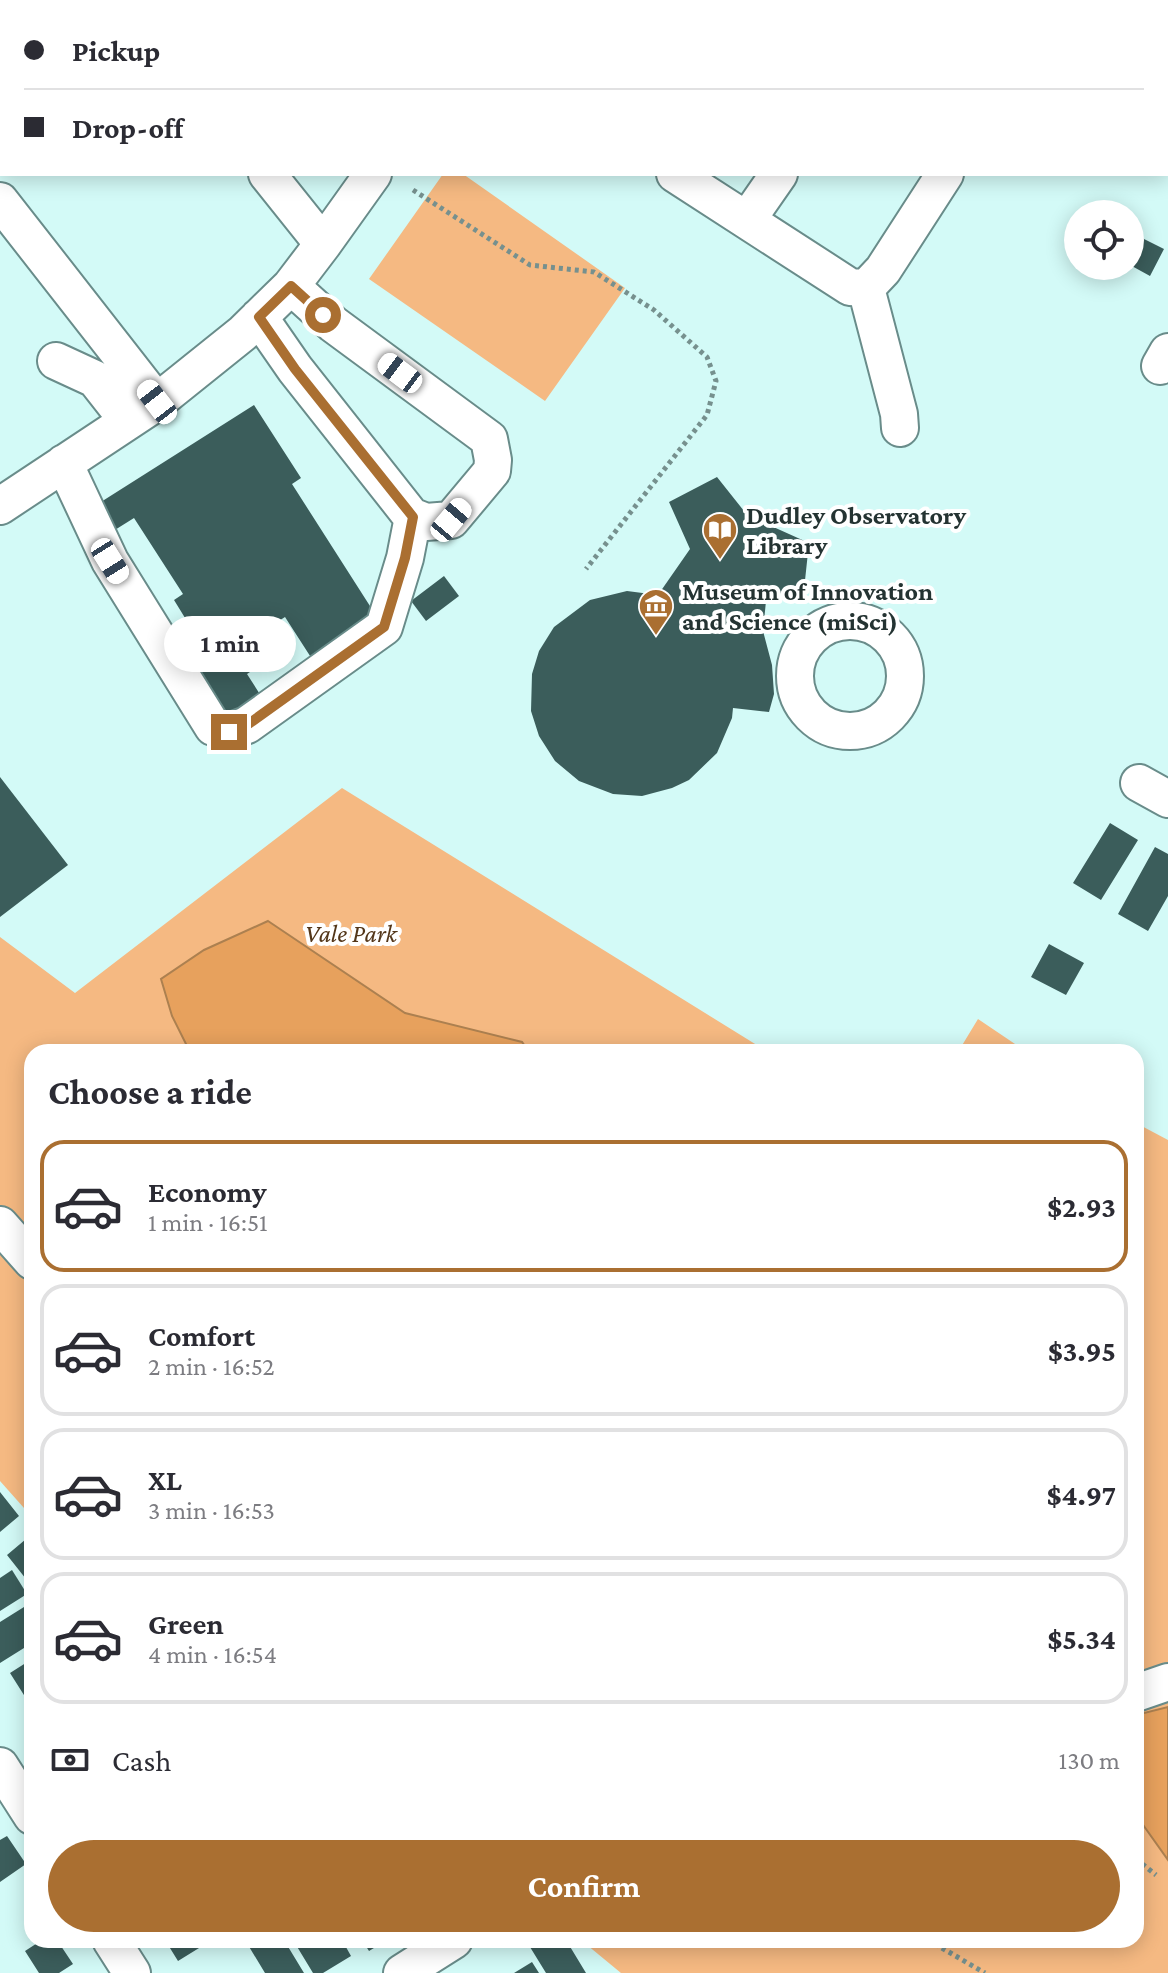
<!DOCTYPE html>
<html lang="en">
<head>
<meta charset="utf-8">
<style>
  body { margin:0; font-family:"Crimson Pro",serif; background:#f2f2f3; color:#2b2b33; height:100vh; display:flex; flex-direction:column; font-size:30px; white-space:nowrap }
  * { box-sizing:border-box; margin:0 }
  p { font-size:26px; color:#7c7c81 }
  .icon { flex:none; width:44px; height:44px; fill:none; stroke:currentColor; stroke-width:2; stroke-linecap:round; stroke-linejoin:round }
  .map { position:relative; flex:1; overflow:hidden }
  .panel { position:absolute; left:24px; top:1044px; width:1120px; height:904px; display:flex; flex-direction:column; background:#fff; border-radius:24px; box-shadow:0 4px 20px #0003 }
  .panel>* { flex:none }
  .top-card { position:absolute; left:0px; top:0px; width:1168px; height:176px; box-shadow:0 4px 20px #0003; display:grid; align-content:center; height:176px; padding:0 24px; background:#fff }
  .buttons { position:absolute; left:1064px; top:200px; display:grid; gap:16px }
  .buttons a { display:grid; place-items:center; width:80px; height:80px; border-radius:50%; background:#fff; box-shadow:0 4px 20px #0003; font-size:40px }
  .end { position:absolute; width:36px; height:36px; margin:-18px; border:10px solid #aa6f31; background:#fff; box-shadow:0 0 0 4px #fff }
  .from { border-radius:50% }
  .bubble { position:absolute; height:56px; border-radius:28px; background:#fff; box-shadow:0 4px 20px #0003; font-size:26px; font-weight:700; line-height:56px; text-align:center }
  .car { position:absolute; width:24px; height:48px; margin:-24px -12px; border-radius:10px; box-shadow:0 0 6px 2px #0007; background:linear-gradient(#fff 24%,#345 0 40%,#fff 0 76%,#345 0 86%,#fff 0) }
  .top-card b { display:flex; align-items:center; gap:28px; height:76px; font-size:30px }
  .top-card b+b { border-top:2px solid #e1e1e2 }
  .top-card i { width:20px; height:20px; background:#2b2b33 }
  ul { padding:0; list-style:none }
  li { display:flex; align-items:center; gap:24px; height:132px; margin:0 16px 12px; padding:0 8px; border:4px solid #e1e1e2; border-radius:24px }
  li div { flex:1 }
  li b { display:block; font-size:30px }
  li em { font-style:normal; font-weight:700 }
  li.current { border-color:#aa6f31 }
  li>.icon { width:72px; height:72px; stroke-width:1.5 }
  h2 { padding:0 24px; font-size:36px; line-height:96px }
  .pay { display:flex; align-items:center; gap:20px; height:88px; padding:0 24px; font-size:30px }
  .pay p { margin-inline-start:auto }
  .cta { display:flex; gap:16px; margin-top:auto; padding:16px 24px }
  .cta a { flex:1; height:92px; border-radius:48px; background:#aa6f31; color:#fff; font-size:32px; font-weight:700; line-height:92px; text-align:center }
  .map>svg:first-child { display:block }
</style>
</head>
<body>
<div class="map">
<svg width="1168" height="1973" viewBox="0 0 1168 1973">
  <rect width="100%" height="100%" fill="#d3faf7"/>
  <path fill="#f5b982" d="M443 174H463L625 288 545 401 369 279Z
    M342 788 768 1052H32V1517L0 1481V937L75 993Z
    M978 1019 1027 1052H958Z
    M1136 1123 1168 1140V1973H621L581 1940H1136Z"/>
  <path fill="#e7a15d" stroke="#ac8050" stroke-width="2" d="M268 921 405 1013 522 1042 529 1052H190L172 1016 161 979 204 950Z
    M1168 1707V1860L1136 1815V1715Z"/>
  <path fill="#3b5d5b" d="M1130 232 1164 249 1150 276 1130 265Z
    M254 405 301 478 292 484 377 617 312 659 285 617 241 645 256 668 247 674 263 699 218 727 170 652 184 644 178 634 190 626 174 600 183 594 134 518 110 533 93 507Z
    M717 477 744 511 769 525 809 543 803 599 767 591 763 631 772 665 774 694 769 712 733 708 732 718 717 753 689 780 672 788 642 796 613 794 579 781 555 761 539 736 531 711 532 674 539 651 554 627 590 600 627 591 658 595 690 549 669 502Z
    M444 576 459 596 426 621 411 601Z
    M0 777 68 865 0 917Z
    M1110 823 1138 840 1101 900 1073 883Z
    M1155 847 1168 854V896L1148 931 1118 914Z
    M1049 944 1084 963 1066 995 1031 977Z
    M0 1492 19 1516 0 1532Z
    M32 1534V1574L26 1579 7 1555Z
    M12 1570 27 1594 0 1611V1578Z
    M32 1602V1643L0 1663V1622Z
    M32 1659V1701L29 1703 10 1673Z
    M7 1836 26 1864 0 1882V1840Z
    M42 1940H57L73 1964 59 1973H39L25 1951Z
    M165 1940H212L178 1961Z
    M245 1940H284L304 1973H265Z
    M293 1940H342L351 1956 323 1973H313Z
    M362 1940H387L369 1951Z
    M542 1940H566L586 1973H546L530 1947Z
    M532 1962 539 1973H514Z"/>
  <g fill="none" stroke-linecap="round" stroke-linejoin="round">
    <defs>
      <path id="minor" d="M687 0 690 2
        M1085 0 1088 2
        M493 2 494 0
        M606 2 608 0
        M794 2 795 0
        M1166 48 1168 49
        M267 174 323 244
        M675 174 850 287 866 288
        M0 201 157 402
        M747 220 779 174
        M866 288 899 414 900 428
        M866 288 883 270 945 174
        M259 317 295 369 411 516 426 522 451 520 492 471 493 460 489 439 333 324 291 286
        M56 361 95 379 128 421
        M1160 366 1168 352
        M64 463 110 561 213 727 229 732 247 725 384 627 405 558 413 517
        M0 506 157 402 243 333 291 286 323 244 373 174
        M795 676a55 55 0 1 1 110 0a55 55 0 1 1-110 0Z
        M1139 783 1168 799
        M0 1225 32 1261
        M1136 1693 1168 1682
        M0 1766 32 1816
        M111 1940 132 1973
        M402 1973 454 1940"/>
    </defs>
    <use href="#minor" stroke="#698c8a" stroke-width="40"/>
    <path stroke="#76908e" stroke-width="5" stroke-dasharray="4 4" stroke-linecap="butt" d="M413 190 530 265 594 272 654 310 707 357 716 381 707 415 586 569
      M1136 1859 1156 1875
      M928 1940 985 1973"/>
    <use href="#minor" stroke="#fff" stroke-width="36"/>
  </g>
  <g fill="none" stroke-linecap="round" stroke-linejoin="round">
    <path stroke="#aa6f31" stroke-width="10" d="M229 732 247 725 384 627 405 558 413 517 295 369 259 317 291 286 323 315"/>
  </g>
  <defs>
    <symbol id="library-pin" viewBox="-11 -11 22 30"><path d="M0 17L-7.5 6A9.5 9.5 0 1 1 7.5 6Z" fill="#aa6f31" stroke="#fff"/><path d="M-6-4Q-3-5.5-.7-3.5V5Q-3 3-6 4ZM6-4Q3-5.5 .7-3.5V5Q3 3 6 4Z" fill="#fff"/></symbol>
    <symbol id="museum-pin" viewBox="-11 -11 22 30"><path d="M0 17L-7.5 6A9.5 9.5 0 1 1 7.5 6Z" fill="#aa6f31" stroke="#fff"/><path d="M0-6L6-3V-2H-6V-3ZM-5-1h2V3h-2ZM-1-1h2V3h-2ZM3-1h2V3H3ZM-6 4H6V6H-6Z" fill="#fff"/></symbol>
  </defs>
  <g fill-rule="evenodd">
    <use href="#library-pin" x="700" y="510" width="40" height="54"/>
    <use href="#museum-pin" x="636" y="586" width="40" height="54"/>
  </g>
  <g text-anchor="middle" stroke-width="8" stroke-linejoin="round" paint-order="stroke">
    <g font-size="26" font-weight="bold" fill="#243332" stroke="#fff" text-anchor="start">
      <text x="746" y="524">Dudley Observatory<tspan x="746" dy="30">Library</tspan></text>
      <text x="682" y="600">Museum of Innovation<tspan x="682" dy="30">and Science (miSci)</tspan></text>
    </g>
    <g font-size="26" font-style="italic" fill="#533619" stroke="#fff">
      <text x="351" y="942">Vale Park</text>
    </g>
  </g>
</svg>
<div class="buttons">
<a><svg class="icon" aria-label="locate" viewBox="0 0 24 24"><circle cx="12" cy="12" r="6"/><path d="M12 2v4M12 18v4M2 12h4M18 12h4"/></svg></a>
</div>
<i class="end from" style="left:323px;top:315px"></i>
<i class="end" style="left:229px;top:732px"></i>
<div class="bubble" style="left:164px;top:616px;width:132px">1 min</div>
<i class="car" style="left:400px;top:373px;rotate:307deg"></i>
<i class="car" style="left:157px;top:402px;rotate:322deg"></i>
<i class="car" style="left:451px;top:520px;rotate:40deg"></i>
<i class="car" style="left:110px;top:561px;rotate:148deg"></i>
<div class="top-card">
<b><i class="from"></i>Pickup</b>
<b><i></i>Drop-off</b>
</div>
<section class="panel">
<h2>Choose a ride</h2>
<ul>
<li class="current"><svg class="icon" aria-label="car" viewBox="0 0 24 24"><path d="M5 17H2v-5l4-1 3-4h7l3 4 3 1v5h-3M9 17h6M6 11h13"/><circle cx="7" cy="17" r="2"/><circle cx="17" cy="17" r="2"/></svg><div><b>Economy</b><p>1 min · 16:51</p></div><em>$2.93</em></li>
<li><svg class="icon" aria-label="car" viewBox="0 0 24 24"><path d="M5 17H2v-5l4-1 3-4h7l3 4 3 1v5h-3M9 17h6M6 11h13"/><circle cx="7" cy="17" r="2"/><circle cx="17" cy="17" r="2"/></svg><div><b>Comfort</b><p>2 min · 16:52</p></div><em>$3.95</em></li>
<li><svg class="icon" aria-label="car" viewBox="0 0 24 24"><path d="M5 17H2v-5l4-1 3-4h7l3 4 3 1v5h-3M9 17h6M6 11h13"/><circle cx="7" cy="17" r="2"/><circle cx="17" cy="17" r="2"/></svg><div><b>XL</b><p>3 min · 16:53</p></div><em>$4.97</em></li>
<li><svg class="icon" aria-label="car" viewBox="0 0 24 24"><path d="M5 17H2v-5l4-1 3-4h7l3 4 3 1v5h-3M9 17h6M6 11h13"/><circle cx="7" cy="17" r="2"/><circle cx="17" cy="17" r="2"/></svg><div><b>Green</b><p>4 min · 16:54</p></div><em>$5.34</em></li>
</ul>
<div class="pay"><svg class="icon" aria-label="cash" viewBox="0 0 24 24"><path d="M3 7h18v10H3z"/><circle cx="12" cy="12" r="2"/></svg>Cash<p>130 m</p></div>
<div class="cta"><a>Confirm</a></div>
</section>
</div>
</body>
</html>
